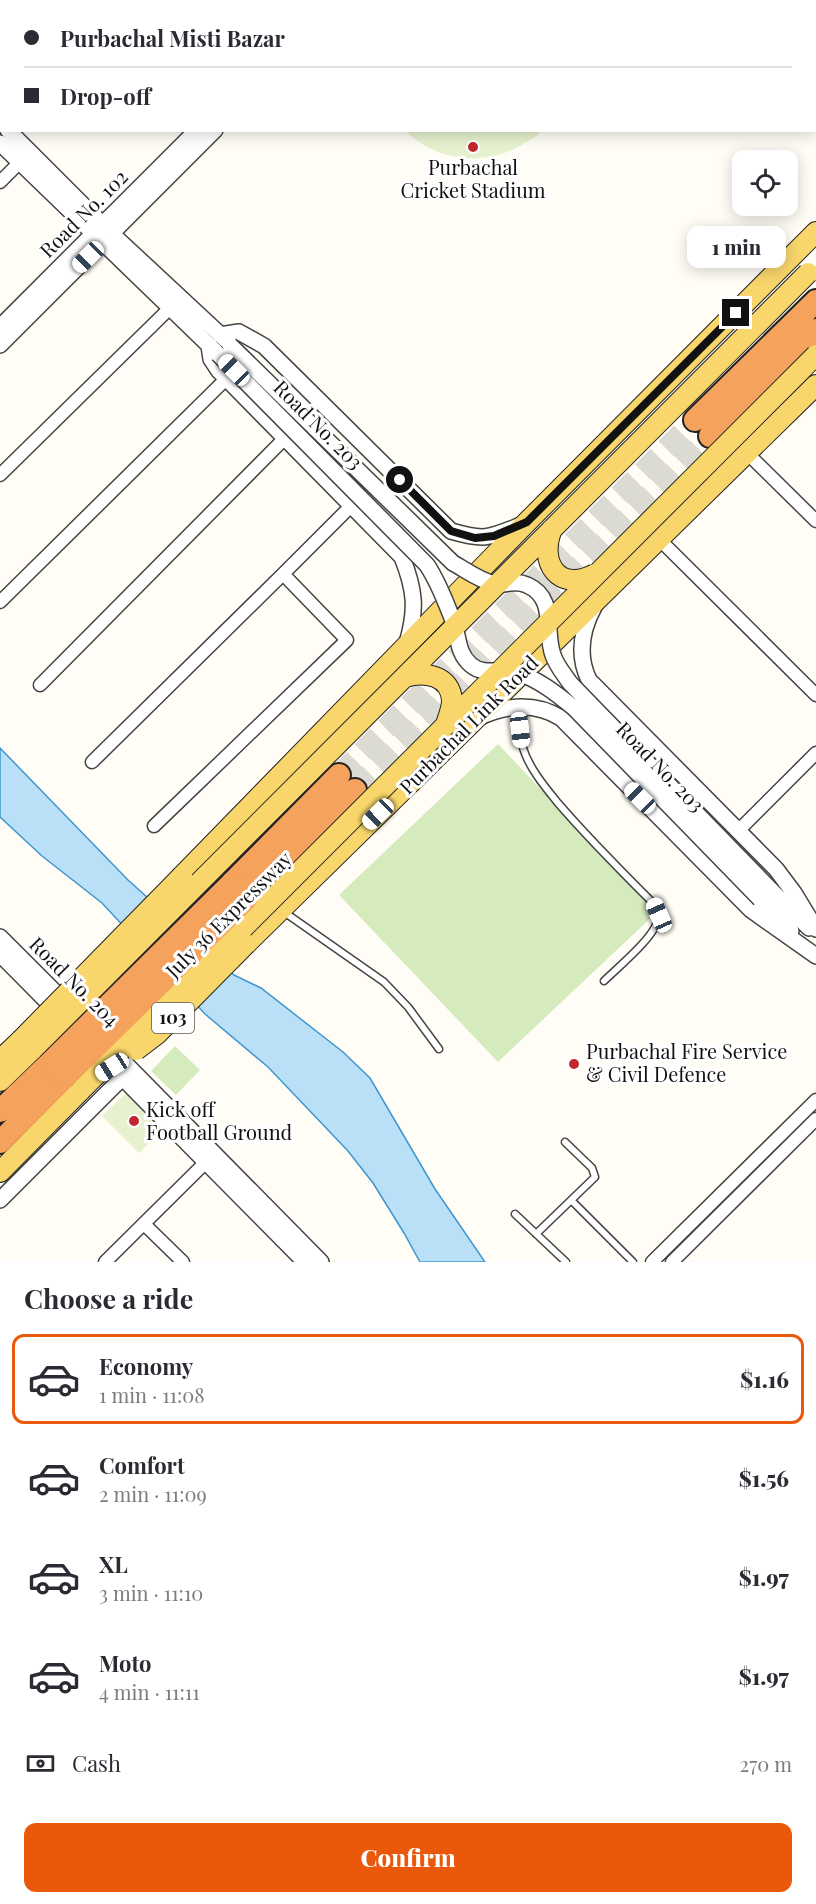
<!DOCTYPE html>
<html lang="en">
<head>
<meta charset="utf-8">
<style>
  body { margin:0; font-family:"Playfair Display",serif; background:#f7f7f7; color:#2b2b33; height:100vh; display:flex; flex-direction:column; font-size:22px; white-space:nowrap }
  * { box-sizing:border-box; margin:0 }
  p { font-size:20px; color:#7c7c81 }
  .icon { flex:none; width:33px; height:33px; fill:none; stroke:currentColor; stroke-width:2; stroke-linecap:round; stroke-linejoin:round }
  .map { position:relative; height:1262px; overflow:hidden }
  .drawer { display:flex; flex-direction:column; background:#fff; flex:1 }
  .drawer>* { flex:none }
  .top-card { position:absolute; left:0px; top:0px; width:816px; height:132px; box-shadow:0 3px 15px #0003; display:grid; align-content:center; height:132px; padding:0 24px; background:#fff }
  .tools { position:absolute; left:732px; top:150px; display:grid; gap:12px }
  .tools a { display:grid; place-items:center; width:66px; height:66px; border-radius:12px; background:#fff; box-shadow:0 3px 15px #0003; font-size:30px }
  .end { position:absolute; width:27px; height:27px; margin:-14px; border:8px solid #111; background:#fff; box-shadow:0 0 0 3px #fff }
  .from { border-radius:50% }
  .bubble { position:absolute; height:42px; border-radius:12px; background:#fff; box-shadow:0 3px 15px #0003; font-size:20px; font-weight:800; line-height:42px; text-align:center }
  .car { position:absolute; width:18px; height:36px; margin:-18px -9px; border-radius:8px; box-shadow:0 0 4px 2px #0007; background:linear-gradient(#fff 24%,#345 0 40%,#fff 0 76%,#345 0 86%,#fff 0) }
  .top-card b { display:flex; align-items:center; gap:21px; height:57px; font-size:22px }
  .top-card b+b { border-top:2px solid #e1e1e2 }
  .top-card i { width:15px; height:15px; background:#2b2b33 }
  ul { padding:0; list-style:none }
  li { display:flex; align-items:center; gap:18px; height:90px; margin:0 12px 9px; padding:0 12px; border:3px solid transparent; border-radius:12px }
  li div { flex:1 }
  li b { display:block; font-size:22px }
  li em { font-style:normal; font-weight:800 }
  li.active { border-color:#ea580c }
  li>.icon { width:54px; height:54px; stroke-width:1.5 }
  h2 { padding:0 24px; font-size:27px; line-height:72px }
  .pay { display:flex; align-items:center; gap:15px; height:66px; padding:0 24px; font-size:22px }
  .pay p { margin-inline-start:auto }
  .action { display:flex; gap:12px; margin-top:auto; padding:12px 24px }
  .action a { flex:1; height:69px; border-radius:12px; background:#ea580c; color:#fff; font-size:24px; font-weight:800; line-height:69px; text-align:center }
  .map>svg:first-child { display:block }
</style>
</head>
<body>
<div class="map">
<svg width="816" height="1262" viewBox="0 0 816 1262">
  <rect width="100%" height="100%" fill="#fffdf5"/>
  <path fill="#d5ebbd" d="M498 744 657 912 498 1062 339 895Z
    M175 1046 200 1070 176 1095 151 1071Z"/>
  <path fill="#e6f2cf" d="M396 0H550L551 1H395Z
    M405 131H542C537 137 530 140 523 144 485 168 437 161 405 131Z
    M129 1090 165 1127 139 1153 102 1116Z"/>
  <path fill="#b9e0f7" stroke="#3f96cf" stroke-width="1.5" d="M0 748 128 880 234 975 261 988 343 1052 370 1078 435 1189 485 1262H420L404 1233 373 1183 348 1151 268 1067 205 1014 102 903 42 856 0 817Z"/>
  <g fill="none" stroke-linecap="round" stroke-linejoin="round">
    <path stroke="#dbdad3" stroke-width="22" stroke-dasharray="22 11" stroke-linecap="butt" d="M339 775 695 420
      M355 790 710 436"/>
    <defs>
      <path id="service" d="M525 707C522 721 518 735 523 748 529 768 545 787 558 803 588 838 621 871 654 904 655 908 658 913 658 917 658 935 617 968 604 981
        M284 912 384 982 408 1007 439 1049
        M572 1201 633 1262
        M515 1214 566 1262
        M536 1234 595 1177 592 1168 565 1142"/>
      <path id="minor" d="M64 0 66 2
        M234 0 236 2
        M0 182 20 162
        M747 453 816 521
        M0 475 170 308
        M659 539 816 695
        M283 574 352 505
        M0 602 226 379
        M40 685 285 438
        M92 762 283 574 347 640 154 826
        M738 831 816 753
        M144 1224 183 1262
        M105 1262 211 1157
        M652 1262 816 1100
        M672 1262 816 1119"/>
      <path id="tertiary" d="M326 2 328 0
        M344 2 346 0
        M8 130 112 234 226 340
        M0 143 216 352
        M0 327 197 130
        M220 335 239 332 264 346 451 531C485 541 489 538 521 525
        M0 345 215 130
        M209 346 211 359 219 371 402 557C415 590 417 609 407 643
        M594 607C581 631 577 655 589 680L776 869 794 893 816 929
        M480 717C507 705 535 702 561 718L751 910 816 956
        M771 890 809 928
        M760 899 791 931
        M0 937 68 1005
        M0 954 305 1262
        M110 1048 321 1262
        M0 1200 129 1071"/>
      <path id="primary" d="M182 876 527 522 816 232
        M246 944 816 385
        M0 1060 21 1040
        M0 1081 33 1049
        M0 1172 81 1090"/>
      <path id="motorway" d="M695 420 816 301
        M710 436 816 330
        M231 884 339 775
        M246 899 355 790
        M0 1111 50 1063
        M0 1142 64 1078"/>
    </defs>
    <use href="#service" stroke="#444" stroke-width="9"/>
    <use href="#minor" stroke="#444" stroke-width="15"/>
    <use href="#tertiary" stroke="#444" stroke-width="18"/>
    <use href="#primary" stroke="#222" stroke-width="22"/>
    <use href="#motorway" stroke="#222" stroke-width="26"/>
    <use href="#service" stroke="#fff" stroke-width="6"/>
    <use href="#minor" stroke="#fff" stroke-width="12"/>
    <use href="#tertiary" stroke="#fff" stroke-width="15"/>
    <use href="#primary" stroke="#f9d66b" stroke-width="20"/>
    <use href="#motorway" stroke="#f5a25d" stroke-width="22"/>
    <defs>
      <path id="tertiary-bridge" d="M230 345 453 563C466 570 480 581 495 584 504 586 514 579 527 585 557 598 544 631 553 655 556 665 564 674 570 683L771 890
        M218 354 427 565C439 583 446 603 454 623 459 638 457 653 471 665 484 676 500 668 515 672 537 678 557 694 574 708L760 899"/>
      <path id="primary-bridge" d="M552 529C538 563 559 593 595 574
        M405 677C424 671 451 675 452 701 452 709 448 717 446 725
        M21 1040 182 876
        M33 1049 808 273
        M136 1050 157 1034 246 944
        M81 1090 816 355"/>
      <path id="motorway-bridge" d="M50 1063 231 884
        M64 1078 246 899"/>
    </defs>
    <use href="#tertiary-bridge" stroke="#444" stroke-width="18" stroke-linecap="butt"/>
    <use href="#primary-bridge" stroke="#222" stroke-width="22" stroke-linecap="butt"/>
    <use href="#motorway-bridge" stroke="#222" stroke-width="26" stroke-linecap="butt"/>
    <use href="#tertiary-bridge" stroke="#fff" stroke-width="15"/>
    <use href="#primary-bridge" stroke="#f9d66b" stroke-width="20"/>
    <use href="#motorway-bridge" stroke="#f5a25d" stroke-width="22"/>
  </g>
  <g fill="none" stroke-linecap="round" stroke-linejoin="round">
    <path stroke="#111" stroke-width="8" d="M400 480 451 531 475 538 494 536 527 522 736 313"/>
  </g>
  <g fill="#c4262e" stroke="#fff" stroke-width="2">
    <circle cx="473" cy="147" r="6"/>
    <circle cx="574" cy="1064" r="6"/>
    <circle cx="134" cy="1121" r="6"/>
  </g>
  <g text-anchor="middle" stroke-width="6" stroke-linejoin="round" paint-order="stroke">
    <rect fill="#fff" stroke="#585858" stroke-width="1.5" x="152" y="1003" width="42" height="30" rx="4.5"/>
    <g font-size="18" font-weight="bold" fill="#111">
      <text x="173" y="1024">103</text>
    </g>
    <g font-size="20" fill="#111" stroke="#fff" text-anchor="start">
      <text x="473" y="175" text-anchor="middle">Purbachal<tspan x="473" dy="23">Cricket Stadium</tspan></text>
      <text x="586" y="1059">Purbachal Fire Service<tspan x="586" dy="23">&amp; Civil Defence</tspan></text>
      <text x="146" y="1117">Kick off<tspan x="146" dy="23">Football Ground</tspan></text>
    </g>
    <g font-size="20" fill="#111" stroke="#fff">
      <text transform="translate(84 214) rotate(-45)" y="7">Road No. 102</text>
      <text transform="translate(318 425) rotate(45)" y="7">Road No. 203</text>
      <text transform="translate(469 725) rotate(-45)" y="7">Purbachal Link Road</text>
      <text transform="translate(660 767) rotate(46)" y="7">Road No. 203</text>
      <text transform="translate(229 915) rotate(-45)" y="7">July 36 Expressway</text>
      <text transform="translate(74 982) rotate(45)" y="7">Road No. 204</text>
    </g>
  </g>
</svg>
<div class="tools">
<a><svg class="icon" aria-label="locate" viewBox="0 0 24 24"><circle cx="12" cy="12" r="6"/><path d="M12 2v4M12 18v4M2 12h4M18 12h4"/></svg></a>
</div>
<i class="end from" style="left:400px;top:480px"></i>
<i class="end" style="left:736px;top:313px"></i>
<div class="bubble" style="left:687px;top:226px;width:99px">1 min</div>
<i class="car" style="left:88px;top:257px;rotate:225deg"></i>
<i class="car" style="left:234px;top:370px;rotate:315deg"></i>
<i class="car" style="left:520px;top:730px;rotate:173deg"></i>
<i class="car" style="left:640px;top:798px;rotate:315deg"></i>
<i class="car" style="left:378px;top:814px;rotate:226deg"></i>
<i class="car" style="left:659px;top:915px;rotate:336deg"></i>
<i class="car" style="left:112px;top:1067px;rotate:238deg"></i>
<div class="top-card">
<b><i class="from"></i>Purbachal Misti Bazar</b>
<b><i></i>Drop-off</b>
</div>
</div>
<section class="drawer">
<h2>Choose a ride</h2>
<ul>
<li class="active"><svg class="icon" aria-label="car" viewBox="0 0 24 24"><path d="M5 17H2v-5l4-1 3-4h7l3 4 3 1v5h-3M9 17h6M6 11h13"/><circle cx="7" cy="17" r="2"/><circle cx="17" cy="17" r="2"/></svg><div><b>Economy</b><p>1 min · 11:08</p></div><em>$1.16</em></li>
<li><svg class="icon" aria-label="car" viewBox="0 0 24 24"><path d="M5 17H2v-5l4-1 3-4h7l3 4 3 1v5h-3M9 17h6M6 11h13"/><circle cx="7" cy="17" r="2"/><circle cx="17" cy="17" r="2"/></svg><div><b>Comfort</b><p>2 min · 11:09</p></div><em>$1.56</em></li>
<li><svg class="icon" aria-label="car" viewBox="0 0 24 24"><path d="M5 17H2v-5l4-1 3-4h7l3 4 3 1v5h-3M9 17h6M6 11h13"/><circle cx="7" cy="17" r="2"/><circle cx="17" cy="17" r="2"/></svg><div><b>XL</b><p>3 min · 11:10</p></div><em>$1.97</em></li>
<li><svg class="icon" aria-label="car" viewBox="0 0 24 24"><path d="M5 17H2v-5l4-1 3-4h7l3 4 3 1v5h-3M9 17h6M6 11h13"/><circle cx="7" cy="17" r="2"/><circle cx="17" cy="17" r="2"/></svg><div><b>Moto</b><p>4 min · 11:11</p></div><em>$1.97</em></li>
</ul>
<div class="pay"><svg class="icon" aria-label="cash" viewBox="0 0 24 24"><path d="M3 7h18v10H3z"/><circle cx="12" cy="12" r="2"/></svg>Cash<p>270 m</p></div>
<div class="action"><a>Confirm</a></div>
</section>
</body>
</html>
